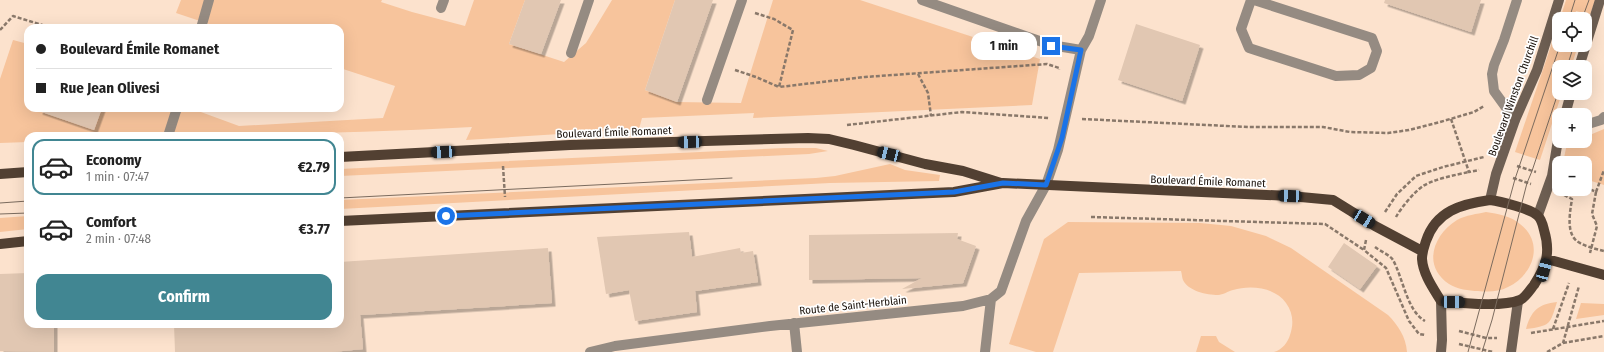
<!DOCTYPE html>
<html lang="en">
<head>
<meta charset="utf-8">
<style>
  body { margin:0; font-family:"Fira Sans Condensed",sans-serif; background:#f6f6f6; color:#222; height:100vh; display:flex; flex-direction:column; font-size:15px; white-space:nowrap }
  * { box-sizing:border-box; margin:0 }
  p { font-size:13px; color:#767676 }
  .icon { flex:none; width:22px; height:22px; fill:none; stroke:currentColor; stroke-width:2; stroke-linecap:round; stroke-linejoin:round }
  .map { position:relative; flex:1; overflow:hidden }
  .sheet { position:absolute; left:24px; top:132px; width:320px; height:196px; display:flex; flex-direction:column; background:#fff; border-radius:12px; box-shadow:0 4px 16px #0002 }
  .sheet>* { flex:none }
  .hud { position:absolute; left:24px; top:24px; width:320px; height:88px; border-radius:12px; box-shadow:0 4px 16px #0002; display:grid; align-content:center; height:88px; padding:0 12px; background:#fff }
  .controls { position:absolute; left:1552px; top:12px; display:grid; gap:8px }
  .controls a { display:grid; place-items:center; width:40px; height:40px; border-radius:8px; background:#fff; box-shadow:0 4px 16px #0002; font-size:20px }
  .end { position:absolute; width:18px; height:18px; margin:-9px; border:5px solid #1a73e8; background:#fff; box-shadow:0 0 0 2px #fff }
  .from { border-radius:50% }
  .bubble { position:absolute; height:28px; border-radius:12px; background:#fff; box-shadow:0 4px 16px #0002; font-size:13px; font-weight:700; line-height:28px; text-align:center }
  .car { position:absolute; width:12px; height:24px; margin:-12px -6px; border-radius:5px; box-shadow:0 0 3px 1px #0007; background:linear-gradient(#222 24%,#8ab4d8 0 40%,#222 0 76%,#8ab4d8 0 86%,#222 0) }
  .hud b { display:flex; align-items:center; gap:14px; height:38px; font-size:15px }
  .hud b+b { border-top:1px solid #e0e0e0 }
  .hud i { width:10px; height:10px; background:#222 }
  ul { padding:7px 0 0; list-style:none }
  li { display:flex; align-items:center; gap:12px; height:56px; margin:0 8px 6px; padding:0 4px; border:2px solid transparent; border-radius:12px }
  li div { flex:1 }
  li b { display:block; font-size:15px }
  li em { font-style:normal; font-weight:700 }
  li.active { border-color:#418692 }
  li>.icon { width:36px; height:36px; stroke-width:1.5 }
  .button { display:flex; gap:8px; margin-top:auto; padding:8px 12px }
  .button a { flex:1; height:46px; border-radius:12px; background:#418692; color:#fff; font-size:16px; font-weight:700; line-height:46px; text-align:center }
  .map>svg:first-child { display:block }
</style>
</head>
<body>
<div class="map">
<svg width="1604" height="352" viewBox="0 0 1604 352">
  <defs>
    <filter id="shadow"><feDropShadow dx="3.5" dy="3.5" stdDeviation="0" flood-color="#0004"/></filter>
  </defs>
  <rect width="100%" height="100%" fill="#fce2cd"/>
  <path fill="#f7c49c" d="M181 0H382L381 2 412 12 465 26 474 0H525L509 44 564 62 586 43 612 0H675L645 90 677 102 741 103 773 0H860L1040 59 1032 105 753 118 754 113 642 118 639 129 466 140 472 127C324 135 176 136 28 136V142L0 143V79L13 40 28 44V103L27 107 94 130 102 108H190L239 126 383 118 395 86 340 68V28H221L176 13Z
    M1566 0H1595L1590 15 1584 14 1582 19H1578L1580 12 1576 11 1573 19H1560Z
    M1559 22V45H1565L1577 49 1571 67H1559V93H1562L1540 160 1515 152Z
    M1604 129V185L1585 179V163H1563L1567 143 1573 141H1585V137Z
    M784 148H816L828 151 809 154 340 176V169Z
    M890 164 905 170 940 175 939 181 830 183 340 209V200L816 178 835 176Z
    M1486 212C1498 214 1511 216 1520 224 1545 243 1533 275 1508 287 1499 292 1488 292 1478 291 1469 291 1457 289 1449 284 1422 266 1433 235 1457 220 1466 215 1477 214 1486 212Z
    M28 216V229L0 232V218Z
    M1068 222 1200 223 1231 226 1266 236 1291 248 1388 315C1398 325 1406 337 1407 352H1274C1282 350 1288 342 1290 335 1294 323 1293 313 1286 303 1275 287 1250 285 1233 290 1228 291 1223 295 1218 295 1207 295 1188 291 1183 280 1182 278 1182 274 1181 271L1079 273 1053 352H1036L1009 344 1044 239Z
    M1557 302C1550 324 1551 326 1526 329 1531 311 1538 304 1557 302Z
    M1581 303 1604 304V315L1576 319Z
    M1201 336H1216L1219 342 1235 352H1196Z"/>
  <path fill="#e1c7b2" filter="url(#shadow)" d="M525 0H561L541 54 509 44Z
    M675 0H713L677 102 645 90Z
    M1385 0H1481L1471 32 1384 3Z
    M1136 24 1200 45 1182 101 1118 80Z
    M40 108H102L94 130 39 111Z
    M689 232 692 257 740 248 741 253 753 251 758 282 695 291 697 312 635 321 629 290 606 294 597 237Z
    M958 233 957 239 976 246 963 283 902 289 922 278 809 280V235Z
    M1344 243 1377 266 1360 289 1328 267Z
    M548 248 552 303 360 315 363 349 332 352H175L174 324H340V262Z
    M28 273V324H54V352L0 351V274Z"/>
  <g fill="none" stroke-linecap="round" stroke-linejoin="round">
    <path stroke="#89786a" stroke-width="2.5" stroke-dasharray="4 2" stroke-linecap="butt" d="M755 13 774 19 793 30 779 87 865 77 1047 64 1059 68V70
      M0 30 13 16 52 28
      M735 70 756 77 779 87
      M918 74 928 93 931 116
      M1082 119 1248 127H1323L1350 132 1388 133 1409 130 1440 122 1474 112 1484 106
      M1451 119 1469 172 1479 170
      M847 125 962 112 1049 118
      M503 166 505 197
      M1517 166 1536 172
      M1513 178 1531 184
      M1585 187 1596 192 1592 214 1597 226 1590 253
      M1596 192 1604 170
      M1564 195 1572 199C1570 212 1565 236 1580 243 1587 247 1596 249 1604 251
      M1385 212 1397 194 1416 176 1443 167 1484 157
      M1091 217 1325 224 1364 250
      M1396 217C1401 208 1414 192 1423 186 1434 179 1455 175 1469 172
      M1366 240 1364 250 1386 268 1409 321 1419 334 1425 335
      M1375 247C1380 251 1390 255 1393 260 1403 278 1407 311 1425 321
      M1553 329 1569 283
      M1459 331 1486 338H1497
      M1531 333 1604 321
      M1563 343 1604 336
      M1459 344 1493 352
      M1547 352 1563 343 1579 286"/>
    <path stroke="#958b82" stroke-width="10" d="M441 8 444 0
      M571 53 589 0
      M707 100 742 0
      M1515 120 1494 91 1492 74 1494 65 1504 40 1517 0"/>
    <path stroke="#958b82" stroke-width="10" d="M922 0 1051 45 1081 50 1089 36 1101 0
      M1251 0 1241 29 1249 48 1336 76 1359 75 1371 68 1377 51 1372 38 1254 0
      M201 28 209 0
      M1585 125 1601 120 1604 117
      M168 136 177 108
      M794 323 797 352
      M590 352 615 346 770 326 963 306 991 299 1001 291 1026 221 1046 185 1058 150 1081 50
      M985 352 991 299"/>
    <path stroke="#6e5f53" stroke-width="10" d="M1579 67 1600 0
      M1565 115 1571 93
      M1490 200 1496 174 1515 120 1537 70 1559 0
      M1538 215 1552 176 1559 134
      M1441 352 1442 340 1441 301
      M1511 352 1518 301"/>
    <path stroke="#524032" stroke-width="10" d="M340 157 570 145 808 138 829 139 854 145 925 164 963 171 1001 183
      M0 174 28 172
      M1490 200C1499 201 1532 209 1538 216 1542 220 1543 226 1544 230 1551 253 1546 266 1534 285 1530 290 1525 298 1520 300 1503 307 1459 303 1441 301 1433 288 1423 274 1422 259 1422 252 1424 247 1426 241 1436 211 1461 204 1490 200Z
      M340 221 954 192 1003 183 1290 196 1333 200 1375 226 1422 251
      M0 244 28 241
      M1547 259 1604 275"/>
    <path stroke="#7b6b5e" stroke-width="1" d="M1569 19 1575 0
      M1582 19 1589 0
      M1567 67 1574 45
      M340 198 732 178
      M0 203 28 201
      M0 214 28 213
      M1468 352 1515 179 1560 45
      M1482 352 1492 320 1527 183 1532 171 1559 90"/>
  </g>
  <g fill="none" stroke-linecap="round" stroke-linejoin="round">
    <path stroke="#1a73e8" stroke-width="5" d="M446 216 954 192 1003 183 1046 185 1062 138 1081 50 1051 46"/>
  </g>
  <g text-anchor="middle" stroke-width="3.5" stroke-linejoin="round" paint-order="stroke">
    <g font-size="11" fill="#1b120b" stroke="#fff">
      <text transform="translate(1513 96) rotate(-70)" y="4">Boulevard Winston Churchill</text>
      <text transform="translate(614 132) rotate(-2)" y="4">Boulevard Émile Romanet</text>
      <text transform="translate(1208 181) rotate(2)" y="4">Boulevard Émile Romanet</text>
      <text transform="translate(853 305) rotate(-6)" y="4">Route de Saint-Herblain</text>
    </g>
  </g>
</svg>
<div class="controls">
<a><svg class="icon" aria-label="locate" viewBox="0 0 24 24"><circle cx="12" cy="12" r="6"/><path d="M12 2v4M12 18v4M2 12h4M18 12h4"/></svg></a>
<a><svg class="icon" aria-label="layers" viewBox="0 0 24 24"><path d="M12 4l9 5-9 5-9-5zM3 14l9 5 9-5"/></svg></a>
<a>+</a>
<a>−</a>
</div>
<i class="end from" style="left:446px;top:216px"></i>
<i class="end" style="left:1051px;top:46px"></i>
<div class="bubble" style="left:971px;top:32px;width:66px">1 min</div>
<i class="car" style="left:690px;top:142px;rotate:268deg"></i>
<i class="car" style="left:443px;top:152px;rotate:267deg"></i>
<i class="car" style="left:889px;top:154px;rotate:284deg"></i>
<i class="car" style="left:1290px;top:196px;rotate:272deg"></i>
<i class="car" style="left:1364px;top:219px;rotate:122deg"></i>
<i class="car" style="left:1544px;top:270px;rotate:15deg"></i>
<i class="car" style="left:1453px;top:302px;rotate:91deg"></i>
<div class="hud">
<b><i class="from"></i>Boulevard Émile Romanet</b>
<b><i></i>Rue Jean Olivesi</b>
</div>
<section class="sheet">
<ul>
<li class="active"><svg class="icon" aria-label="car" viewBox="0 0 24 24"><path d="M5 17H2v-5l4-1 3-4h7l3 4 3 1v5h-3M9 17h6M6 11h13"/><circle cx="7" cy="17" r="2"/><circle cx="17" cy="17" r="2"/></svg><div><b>Economy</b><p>1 min · 07:47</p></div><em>€2.79</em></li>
<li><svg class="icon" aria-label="car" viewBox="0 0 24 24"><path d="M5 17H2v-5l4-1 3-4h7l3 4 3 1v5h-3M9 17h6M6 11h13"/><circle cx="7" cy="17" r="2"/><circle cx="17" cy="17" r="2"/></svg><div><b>Comfort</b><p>2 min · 07:48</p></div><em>€3.77</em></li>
</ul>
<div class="button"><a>Confirm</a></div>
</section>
</div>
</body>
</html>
